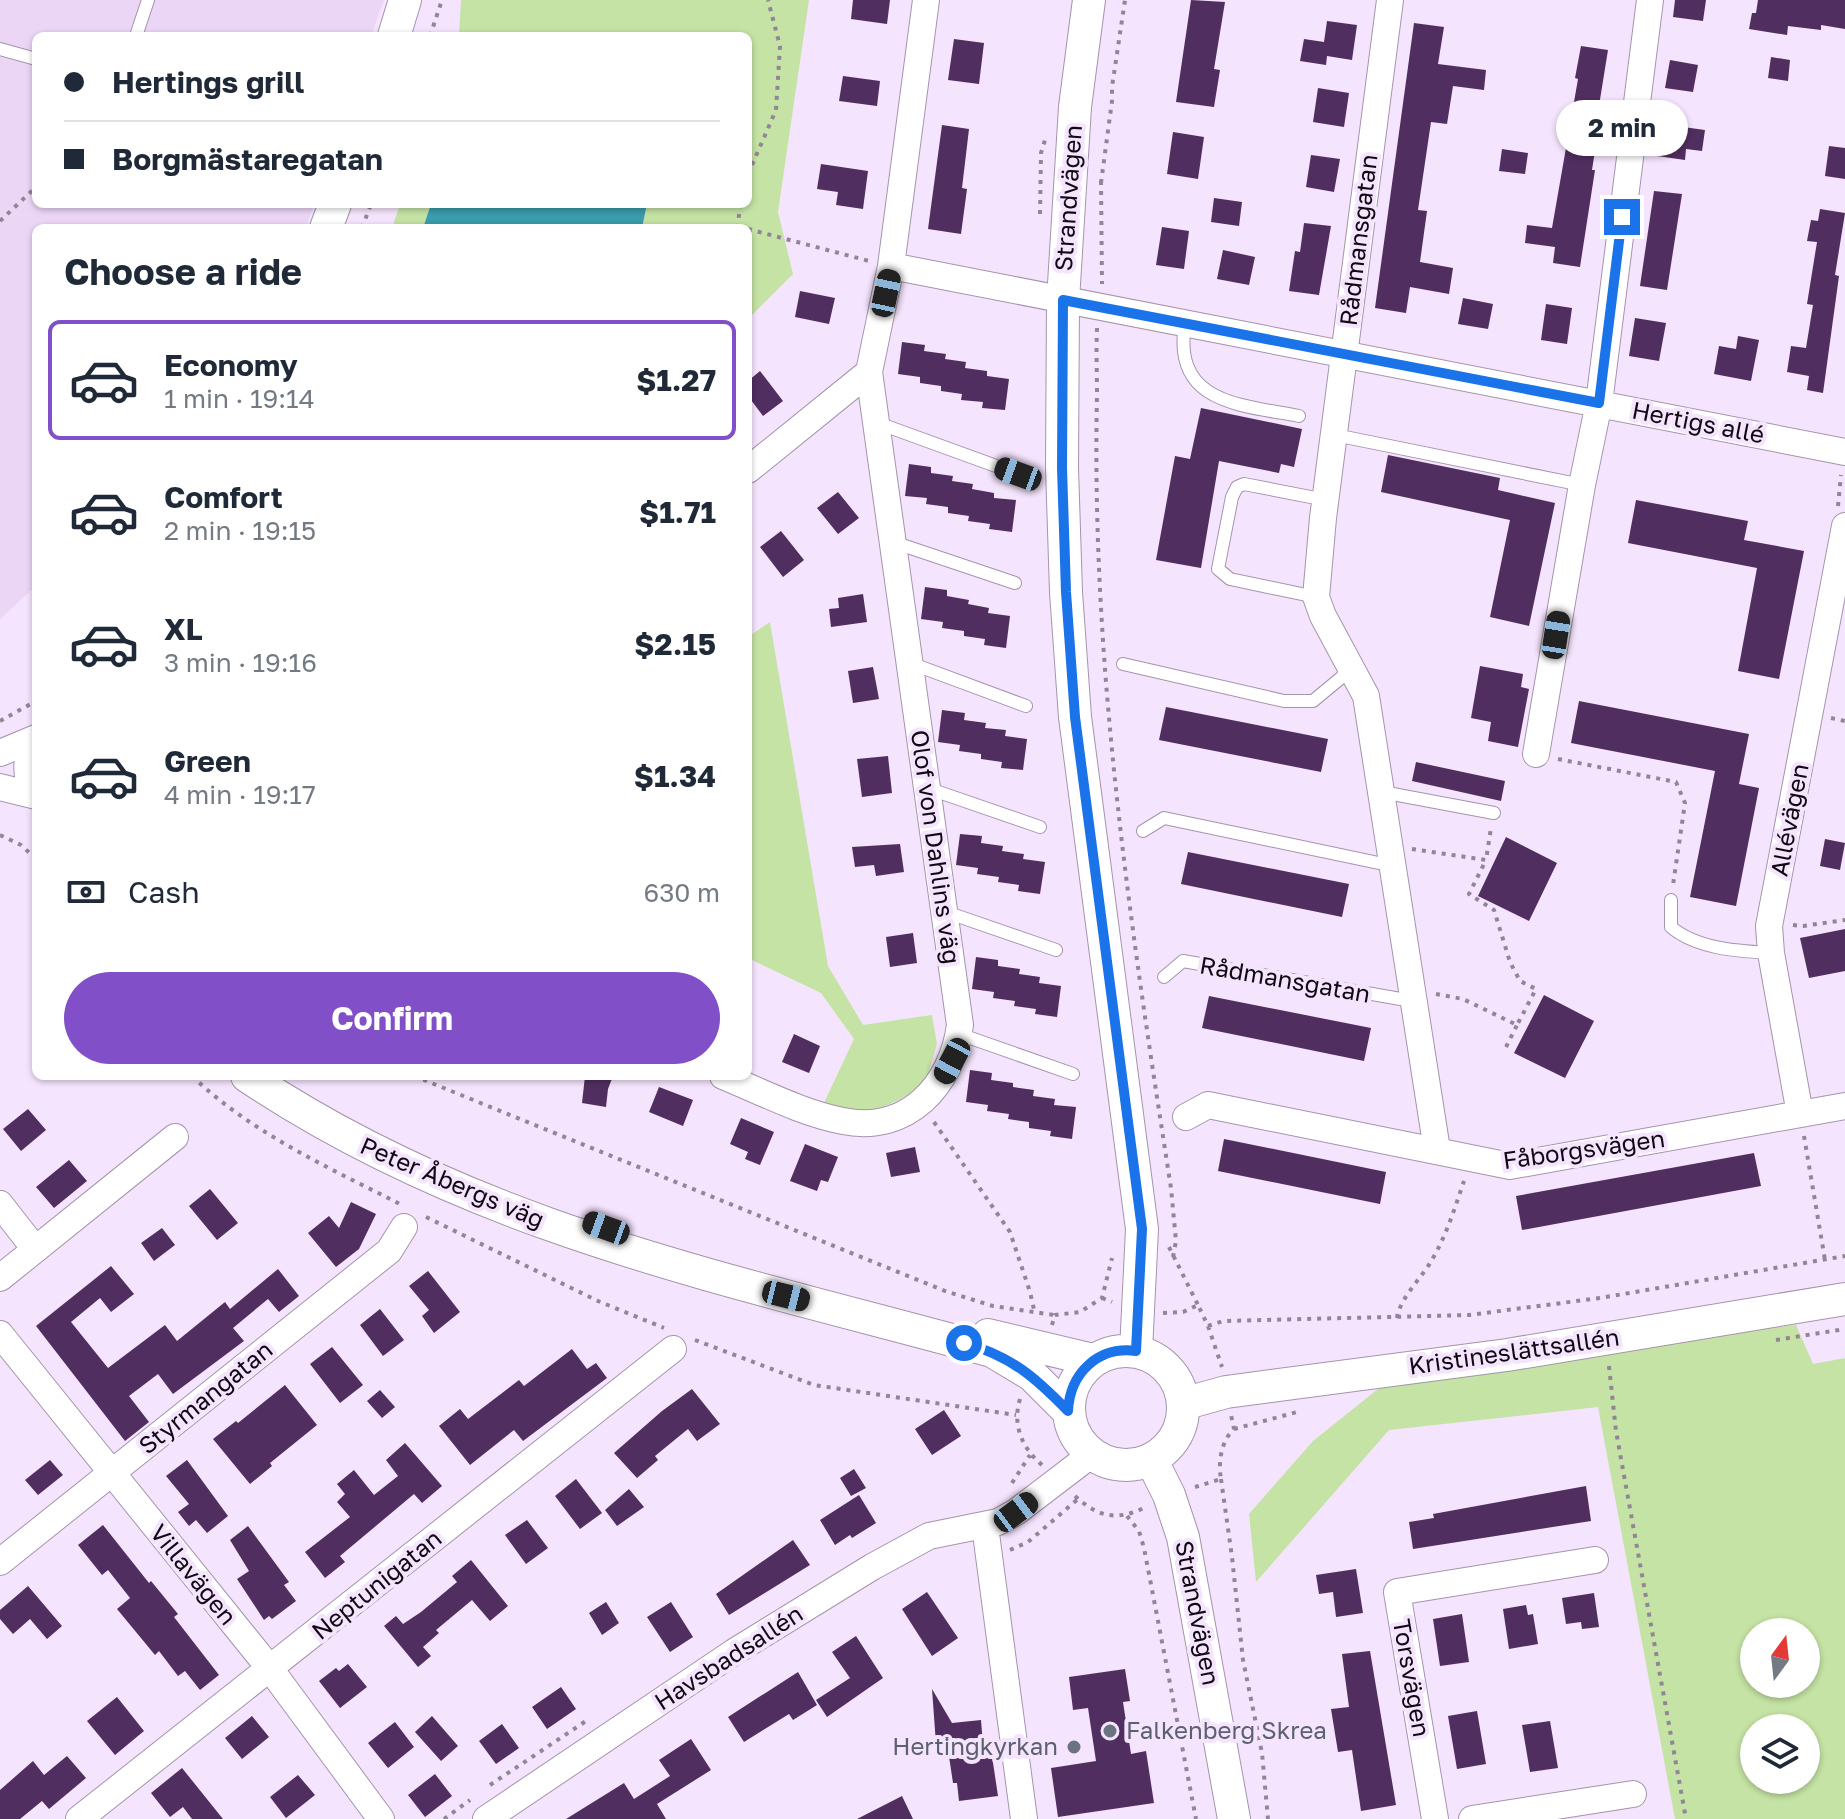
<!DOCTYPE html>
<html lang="en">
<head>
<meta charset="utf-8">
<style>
  body { margin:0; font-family:"Golos Text",sans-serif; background:#f6f6f7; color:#1f2937; height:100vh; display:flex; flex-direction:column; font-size:30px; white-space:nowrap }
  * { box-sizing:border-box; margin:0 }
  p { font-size:26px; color:#747a83 }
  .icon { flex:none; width:44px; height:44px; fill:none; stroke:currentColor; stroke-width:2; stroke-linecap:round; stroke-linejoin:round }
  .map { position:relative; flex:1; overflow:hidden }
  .side { position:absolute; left:32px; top:224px; width:720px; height:856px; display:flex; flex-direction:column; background:#fff; border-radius:12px; box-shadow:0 2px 6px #0004 }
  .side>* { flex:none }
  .top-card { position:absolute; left:32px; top:32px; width:720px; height:176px; border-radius:12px; box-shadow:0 2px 6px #0004; display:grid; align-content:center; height:176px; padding:0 32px; background:#fff }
  .needle { width:52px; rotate:15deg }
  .buttons { position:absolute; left:1740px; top:1618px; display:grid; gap:16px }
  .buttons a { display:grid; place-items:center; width:80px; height:80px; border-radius:50%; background:#fff; box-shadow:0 2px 6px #0004; font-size:40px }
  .end { position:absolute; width:36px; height:36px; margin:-18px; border:10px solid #1a73e8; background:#fff; box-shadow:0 0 0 4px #fff }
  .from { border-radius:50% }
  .bubble { position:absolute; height:56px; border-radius:28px; background:#fff; box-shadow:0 2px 6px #0004; font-size:26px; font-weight:700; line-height:56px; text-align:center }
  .car { position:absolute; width:24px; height:48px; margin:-24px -12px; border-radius:10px; box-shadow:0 0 6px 2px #0007; background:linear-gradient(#222 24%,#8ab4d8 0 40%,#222 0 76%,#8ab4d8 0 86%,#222 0) }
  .top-card b { display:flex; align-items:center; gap:28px; height:76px; font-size:30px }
  .top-card b+b { border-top:2px solid #e0e1e3 }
  .top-card i { width:20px; height:20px; background:#1f2937 }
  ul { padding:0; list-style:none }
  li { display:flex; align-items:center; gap:24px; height:120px; margin:0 16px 12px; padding:0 16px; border:4px solid transparent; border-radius:12px }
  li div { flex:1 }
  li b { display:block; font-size:30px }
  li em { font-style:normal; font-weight:700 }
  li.selected { border-color:#814fc7 }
  li>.icon { width:72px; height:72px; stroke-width:1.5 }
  h2 { padding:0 32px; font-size:36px; line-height:96px }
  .pay { display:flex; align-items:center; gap:20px; height:88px; padding:0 32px; font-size:30px }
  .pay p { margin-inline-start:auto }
  .action { display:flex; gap:16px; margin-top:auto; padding:16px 32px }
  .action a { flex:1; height:92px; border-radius:48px; background:#814fc7; color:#fff; font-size:32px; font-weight:700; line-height:92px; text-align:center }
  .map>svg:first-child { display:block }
</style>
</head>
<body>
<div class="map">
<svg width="1845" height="1819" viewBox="0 0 1845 1819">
  <rect width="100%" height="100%" fill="#f5e4fd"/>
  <path fill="#ebd6f6" d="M0 0H384L371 36H36V204H314L306 228H36V586L0 619Z"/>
  <path fill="#c5e3a4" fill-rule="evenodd" d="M461 0H809L778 212 793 274 748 319V228H642L647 204H748V36H459Z
    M400 204H431L423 228H392Z
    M770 622 828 966 863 1025 932 1015 937 1044 925 1084C885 1110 870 1116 823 1105L854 1039 821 993 748 958V637Z
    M1796 1325 1813 1364 1845 1358V1819H1675L1598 1407 1389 1430 1256 1582 1249 1514 1313 1441 1393 1377 1705 1335ZM1754 1632H1806V1684H1754ZM1754 1728H1806V1780H1754Z"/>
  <path fill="#3a9cac" d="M431 204H647L642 228H423Z"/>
  <path fill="#512e60" d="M853 0H890L887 24 851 19Z
    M1191 0 1225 2 1214 69 1220 70 1214 107 1176 102Z
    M1675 0H1706L1703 21 1673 17Z
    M1758 0H1845V29L1821 25V30L1788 26 1787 35 1749 29 1752 13H1756Z
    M1327 21 1357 25 1352 60 1327 56 1326 65 1300 61 1304 39 1324 42Z
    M1414 23 1444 27 1438 64 1486 70 1484 90 1453 86 1447 124 1431 122 1418 210 1427 211 1420 262 1453 268 1449 294 1410 287 1406 313 1375 308Z
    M954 39 984 43 979 84 948 80Z
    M1581 46 1608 50 1598 112H1601L1592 170H1595L1580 267 1553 263 1555 247 1525 243 1527 225 1552 228 1578 79 1575 78Z
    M1771 57 1790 60 1788 81 1768 78Z
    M1670 60 1698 65 1693 92 1665 88Z
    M843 76 880 81 877 106 839 101Z
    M1318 88 1349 93 1344 127 1313 122Z
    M1661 124 1705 130 1702 151 1686 149 1685 160 1657 156Z
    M942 125 969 129 962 188 967 189 961 234 928 229Z
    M1173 132 1204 137 1198 179 1167 174Z
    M1829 146 1845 148V179L1825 176Z
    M1502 149 1528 153 1525 174 1499 171Z
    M1311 155 1340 159 1334 192 1306 187Z
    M821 164 868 171 863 209 836 205 838 192 817 189Z
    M1654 191 1682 194 1667 290 1640 286Z
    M1214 198 1242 202 1239 226 1211 222Z
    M1820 209 1845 213 1835 275 1839 276 1823 393 1807 390 1809 376 1787 372 1791 346 1806 348 1813 305 1807 304 1817 242 1807 241 1811 220 1818 221Z
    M1304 223 1331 226 1319 295 1289 291 1295 251 1300 252Z
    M1162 227 1189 231 1184 269 1156 265Z
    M1223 250 1255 257 1249 285 1217 279Z
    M800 291 835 298 829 324 795 317Z
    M1463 298 1493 304 1488 329 1458 324Z
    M1546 304 1572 308 1567 344 1541 340Z
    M1635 318 1666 323 1659 361 1629 356Z
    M1738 336 1759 340 1751 381 1714 374 1719 346 1736 349Z
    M902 342 925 345 924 351 946 354 945 359 966 362 965 368 987 371V376L1009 379 1005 410 982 408 983 402 961 400 962 394 941 391V386L920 383V377L898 374Z
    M760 371 783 401 763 416 748 396V381Z
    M1201 408 1302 429 1294 467 1281 464 1279 473 1219 461 1201 568 1156 560 1175 456 1190 459Z
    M1388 455 1500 478 1498 490 1555 503 1529 626 1490 617 1510 520 1381 492Z
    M909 464 931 467V473L953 476 952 481 973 484 972 489 994 493V498L1016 500 1012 532 989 529 990 524 968 521 969 516 948 513V507L926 504 927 498 905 496Z
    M838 492 859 518 838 534 817 508Z
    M1636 500 1748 521 1744 540 1804 551 1779 679 1738 671 1757 568 1628 543Z
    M781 531 804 560 783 577 760 547Z
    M925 587 947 590V596L969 600 968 604 989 608 988 613 1010 616 1006 648 984 645 985 639 964 636V631L942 628 943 622 921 619Z
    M863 594 867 622 831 627 829 609 839 608 838 598Z
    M1480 666 1523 674 1521 687 1529 689 1518 747 1488 741 1491 722 1471 718Z
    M873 667 879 699 853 703 848 671Z
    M1579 701 1749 734 1739 784 1759 788 1736 906 1690 897 1715 771 1571 743Z
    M1166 707 1328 739 1321 772 1159 740Z
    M942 710 965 713 964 720 986 723 985 728 1006 730 1005 736 1027 739 1023 770 1001 768 1002 762 981 759V754L959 751 960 745 938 742Z
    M888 756 892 793 862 797 857 759Z
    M1416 762 1505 781 1501 801 1412 781Z
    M960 834 982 836 981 843 1003 846 1002 851 1024 854 1023 859 1045 862 1040 894 1018 891 1019 885 998 882 999 877 977 874 978 868 956 865Z
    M1506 837 1557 863 1529 921 1478 896Z
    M1825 839 1845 843 1840 870 1820 866Z
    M900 844 904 872 876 876 874 865 855 867 852 847Z
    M1188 852 1349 884 1342 917 1181 884Z
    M1845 929V971L1809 978 1800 938Z
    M913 933 917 963 890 967 886 937Z
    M976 957 998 960V966L1020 969 1019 974 1040 977 1039 983 1061 986 1057 1017 1035 1014 1036 1009 1014 1006 1015 1001 993 998 994 992 972 989Z
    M1544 995 1594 1021 1565 1078 1514 1053Z
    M1209 996 1371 1028 1364 1061 1202 1028Z
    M794 1034 820 1046 809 1073 782 1062Z
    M970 1070 992 1073 991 1080 1013 1083V1087L1034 1090 1033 1096 1055 1099 1054 1105 1076 1107 1072 1139 1050 1136 1051 1131 1029 1128V1122L1008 1119 1009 1114 987 1111 988 1105 966 1102Z
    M585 1076H613L608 1089 606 1107 582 1103Z
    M659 1087 693 1100 683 1126 649 1112Z
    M28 1109 46 1130 21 1151 3 1129Z
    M741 1118 774 1132 760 1165 745 1159 748 1152 730 1144Z
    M1224 1139 1386 1172 1380 1204 1218 1171Z
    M805 1144 838 1157 828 1182 821 1180 817 1191 790 1181Z
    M915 1147 920 1172 891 1177 886 1153Z
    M1754 1153 1761 1186 1522 1230 1516 1196Z
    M69 1160 87 1181 54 1208 36 1187Z
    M210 1189 238 1223 217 1240 189 1206Z
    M351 1202 376 1214 359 1249 336 1267 308 1233 329 1216 339 1228Z
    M162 1228 175 1245 154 1261 141 1243Z
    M111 1266 134 1294 111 1312 100 1298 71 1322 108 1368 165 1325 177 1341 225 1302 230 1309 278 1269 299 1296 279 1312 268 1299 233 1328 244 1341 173 1394 158 1374 129 1396 149 1422 125 1441 36 1326Z
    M428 1271 460 1312 434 1333 422 1316 429 1310 409 1286Z
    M380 1309 404 1340 383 1356 360 1325Z
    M332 1347 363 1385 340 1403 310 1364Z
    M572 1349 587 1369 596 1363 607 1378 523 1441 514 1430 470 1465 439 1426 460 1409 468 1419 519 1380 524 1386Z
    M285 1385 317 1425 270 1463 272 1466 250 1484 213 1439 236 1421 238 1423Z
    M692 1389 720 1424 697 1441 688 1429 655 1456 658 1460 637 1478 614 1453 662 1411Z
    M380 1390 395 1407 382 1418 367 1401Z
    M944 1410 961 1436 932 1455 915 1429Z
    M405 1443 442 1486 422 1503 414 1494 340 1556 345 1562 325 1578 305 1552 350 1517 337 1502 345 1494 337 1484 354 1470 374 1495 398 1476 386 1460Z
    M50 1460 63 1475 38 1495 25 1480Z
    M187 1460 228 1516 207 1533 196 1520 189 1526 178 1512 189 1504 166 1476Z
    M854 1469 866 1488 851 1496 840 1478Z
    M576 1479 602 1513 580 1529 555 1496Z
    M1586 1486 1591 1521 1413 1549 1409 1522 1434 1518 1433 1514Z
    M629 1489 644 1507 617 1526 605 1510Z
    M859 1495 876 1523 852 1538 850 1535 835 1545 820 1520Z
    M527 1520 548 1548 526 1564 505 1535Z
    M103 1525 149 1583 151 1581 178 1614 174 1617 219 1675 200 1690 185 1671 178 1676 159 1651 155 1655 117 1609 130 1598 108 1570 102 1575 78 1545Z
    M248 1526 289 1582 284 1585 296 1601 272 1619 269 1616 264 1620 237 1579 249 1571 230 1540Z
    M793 1540 810 1565 729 1615 716 1594Z
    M471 1560 508 1606 490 1621 472 1600 436 1630 439 1633 423 1647 431 1656 418 1667 384 1626 396 1616 403 1624 421 1612 457 1582 452 1576Z
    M1356 1569 1363 1613 1336 1617 1333 1592 1319 1594 1316 1575Z
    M28 1586 62 1626 47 1639 30 1619 13 1634 0 1619V1610Z
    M927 1592 958 1638 932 1656 902 1609Z
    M1594 1593 1599 1627 1582 1629 1581 1622 1566 1624 1562 1598Z
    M606 1602 619 1623 602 1635 589 1613Z
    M671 1602 693 1637 670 1652 647 1617Z
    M1526 1605 1528 1615 1533 1614 1538 1644 1509 1649 1503 1609Z
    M1462 1614 1469 1662 1440 1666 1433 1619Z
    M856 1636 883 1678 827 1717 816 1700 850 1678 832 1652Z
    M1370 1651 1396 1805 1361 1811 1352 1750 1338 1752 1331 1709 1349 1707 1342 1654Z
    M348 1664 367 1687 340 1708 319 1681 336 1668 339 1671Z
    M1125 1669 1130 1701 1123 1702 1131 1754 1146 1751 1154 1803 1058 1817 1051 1768 1096 1761 1088 1708 1073 1710 1069 1677Z
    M798 1672 817 1705 793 1720 789 1714 744 1742 728 1717Z
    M561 1687 576 1709 547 1729 532 1707Z
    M932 1689 952 1723 981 1720 984 1758 992 1756 998 1796 959 1801 957 1783H953L947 1743 936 1744Z
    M117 1697 144 1731 115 1755 87 1721Z
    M1477 1711 1486 1764 1457 1769 1448 1716Z
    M252 1716 269 1737 242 1759 225 1738Z
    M432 1716 458 1746 441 1761 415 1732Z
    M1550 1721 1558 1768 1530 1772 1522 1725Z
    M395 1722 414 1747 388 1768 368 1743Z
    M502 1724 519 1748 496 1764 479 1741Z
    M691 1739 711 1770 657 1804 666 1819H566L624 1783 634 1799 670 1776 659 1760Z
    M67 1756 86 1778 49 1809 42 1801 20 1819H0V1790L33 1761 44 1775Z
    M182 1768 223 1819H192L183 1807 170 1817 151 1793Z
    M435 1774 452 1796 425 1817 408 1795Z
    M298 1775 315 1795 286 1818 270 1797Z
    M902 1796 913 1819H857Z"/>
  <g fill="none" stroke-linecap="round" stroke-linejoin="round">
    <defs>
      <path id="service" d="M136 36 148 0
        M0 49 36 59
        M1185 324C1172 404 1242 405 1299 416
        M875 422 1018 474
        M1335 435 1582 485
        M893 542 1015 583
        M1316 597 1230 579 1218 569 1232 497 1237 487 1244 484 1326 500
        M910 663 1026 706
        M1123 664 1284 701H1313L1342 677 1348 666
        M927 788 1040 827
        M1382 792 1494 813
        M1143 831 1164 818 1393 866
        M1671 900V927C1697 949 1738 951 1771 953
        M946 912 1056 950
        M1164 977 1183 961 1412 1001
        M959 1034 1073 1074"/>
      <path id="minor" d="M1390 0 1323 518 1316 597 1323 616 1366 696 1437 1150
        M891 266 1845 452
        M748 470 869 372 891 266 926 0
        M0 753 36 738
        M1536 754 1582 485 1599 403 1650 0
        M0 787 36 796
        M723 1076C762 1092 802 1113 843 1121 908 1134 952 1085 960 1025L869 372
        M1800 1114 1771 953 1769 926 1845 526
        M1186 1117 1208 1105 1510 1166 1845 1106
        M0 1204 35 1249
        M0 1278 175 1137
        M0 1334 271 1670 381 1819
        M985 1526 1024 1819
        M0 1562 389 1251 404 1227
        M79 1819 673 1349
        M486 1819 734 1652 872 1567 929 1536 998 1522 1016 1512 1092 1454
        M1435 1819 1397 1592 1595 1560
        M1472 1819 1633 1794"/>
      <path id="tertiary" d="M1089 0 1075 107 1063 300 1062 468 1066 592 1075 717 1142 1229 1136 1351
        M394 36 405 0
        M326 228 335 204
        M36 743C29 759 28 775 36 790
        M247 1076C477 1230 731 1279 992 1351L1032 1375 1068 1411
        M988 1335 1093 1360
        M1069 1408a57 57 0 1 1 114 0a57 57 0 1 1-114 0Z
        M1183 1404 1226 1392 1507 1355 1845 1299
        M1151 1459 1169 1495 1183 1537 1234 1819"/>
    </defs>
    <use href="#service" stroke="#a494ac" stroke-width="14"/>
    <use href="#minor" stroke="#a494ac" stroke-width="28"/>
    <use href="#tertiary" stroke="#a494ac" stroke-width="34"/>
    <path stroke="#928598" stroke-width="4" stroke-dasharray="4 6" stroke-linecap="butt" d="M430 36 442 0
      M748 174 776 110 780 46 768 0
      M1101 181 1102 284
      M1101 183 1112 101V87L1125 0
      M740 204 738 226 745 228
      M1040 214 1041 153 1045 140
      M0 221 36 187
      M362 228 371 204
      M748 229 869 261
      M1097 328C1096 350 1097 373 1097 395 1091 662 1130 925 1171 1188L1176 1241 1173 1257
      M1838 506 1841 475
      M1831 718 1845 721
      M0 721 36 701
      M1558 759 1676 782 1685 803 1673 885
      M0 835 21 845 36 859
      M1412 849 1486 860 1491 828
      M1793 925 1803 926 1845 920
      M1436 994 1463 999 1517 1025 1536 989 1520 981 1510 962 1494 910 1469 894 1486 860
      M1506 1047 1517 1025
      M192 1076C250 1132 329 1168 400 1204
      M414 1076 945 1291 993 1306 1054 1315
      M934 1122 1010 1232 1030 1292 1035 1314
      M1804 1136 1825 1260
      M426 1217 598 1301 664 1328
      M1169 1247 1198 1305
      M1102 1298 1112 1302
      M1163 1313 1183 1312 1198 1305 1208 1326 1222 1367
      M1397 1318C1400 1297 1423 1277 1433 1258 1447 1234 1455 1207 1464 1181
      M1052 1325 1055 1315 1080 1312 1102 1298 1112 1258
      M1208 1326 1223 1321 1469 1315 1600 1298 1845 1256
      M695 1340 814 1385 1016 1415
      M1776 1340 1845 1329
      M1609 1366 1616 1431 1686 1819
      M1020 1399C1012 1425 1022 1448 1042 1465
      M1234 1429 1301 1411
      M1221 1479 1232 1557 1243 1660 1262 1753 1268 1819
      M1012 1483 1030 1455
      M1195 1487 1221 1479C1218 1462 1221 1441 1234 1429L1231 1415
      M1075 1496C1099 1518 1118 1521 1146 1507
      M1127 1516 1139 1531 1144 1548 1196 1819
      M1010 1550 1028 1542 1078 1499
      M490 1785 586 1721
      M444 1819 470 1800"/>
    <use href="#service" stroke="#fff" stroke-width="12"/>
    <use href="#minor" stroke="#fff" stroke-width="26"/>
    <use href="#tertiary" stroke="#fff" stroke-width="32"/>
  </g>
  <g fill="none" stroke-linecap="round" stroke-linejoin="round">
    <path stroke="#1a73e8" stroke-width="10" d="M964 1343C1011 1356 1035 1377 1068 1411 1070 1373 1098 1346 1136 1351L1142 1229 1075 717 1066 592 1062 468 1063 300 1599 403 1622 217"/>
  </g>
  <g fill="#6b7280" stroke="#f5e4fd" stroke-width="3">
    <circle cx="1110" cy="1731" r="8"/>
    <circle cx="1074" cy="1747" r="8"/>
  </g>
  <g text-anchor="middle" stroke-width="8" stroke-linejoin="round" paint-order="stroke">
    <g font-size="24" fill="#0f0912" stroke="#f5e4fd">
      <text transform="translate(1069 198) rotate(-86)" y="8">Strandvägen</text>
      <text transform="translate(1359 240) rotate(-83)" y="8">Rådmansgatan</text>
      <text transform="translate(1698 423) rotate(11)" y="8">Hertigs allé</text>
      <text transform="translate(1790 820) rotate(-79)" y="8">Allévägen</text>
      <text transform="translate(935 847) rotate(82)" y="8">Olof von Dahlins väg</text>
      <text transform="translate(1285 980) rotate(10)" y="8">Rådmansgatan</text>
      <text transform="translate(1584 1150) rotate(-8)" y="8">Fåborgsvägen</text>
      <text transform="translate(452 1183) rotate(23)" y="8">Peter Åbergs väg</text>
      <text transform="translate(1514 1352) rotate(-8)" y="8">Kristineslättsallén</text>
      <text transform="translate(206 1398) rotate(-39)" y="8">Styrmangatan</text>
      <text transform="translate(193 1575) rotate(51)" y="8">Villavägen</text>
      <text transform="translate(377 1585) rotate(-39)" y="8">Neptunigatan</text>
      <text transform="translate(1197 1613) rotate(79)" y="8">Strandvägen</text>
      <text transform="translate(729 1658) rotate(-33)" y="8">Havsbadsallén</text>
      <text transform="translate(1411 1678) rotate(80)" y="8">Torsvägen</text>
    </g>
    <g font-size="24" fill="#5b616d" stroke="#f5e4fd" text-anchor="start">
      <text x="1126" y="1739">Falkenberg Skrea</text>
      <text x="1058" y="1755" text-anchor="end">Hertingkyrkan</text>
    </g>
  </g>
</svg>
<div class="buttons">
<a><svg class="needle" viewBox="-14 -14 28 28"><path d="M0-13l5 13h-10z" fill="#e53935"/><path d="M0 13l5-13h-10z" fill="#747a83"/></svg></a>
<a><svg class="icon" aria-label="layers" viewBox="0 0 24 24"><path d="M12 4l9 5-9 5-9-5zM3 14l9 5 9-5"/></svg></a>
</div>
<i class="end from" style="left:964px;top:1343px"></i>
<i class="end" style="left:1622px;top:217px"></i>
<div class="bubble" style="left:1556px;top:100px;width:132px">2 min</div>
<i class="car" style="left:886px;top:293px;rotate:12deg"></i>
<i class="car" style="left:1018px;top:474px;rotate:290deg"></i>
<i class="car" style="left:1556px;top:635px;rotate:9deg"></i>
<i class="car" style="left:952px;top:1061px;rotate:208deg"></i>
<i class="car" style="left:606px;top:1228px;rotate:290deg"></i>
<i class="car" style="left:786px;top:1296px;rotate:104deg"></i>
<i class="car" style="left:1016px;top:1512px;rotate:53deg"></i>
<div class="top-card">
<b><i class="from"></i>Hertings grill</b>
<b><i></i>Borgmästaregatan</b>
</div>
<section class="side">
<h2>Choose a ride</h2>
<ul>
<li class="selected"><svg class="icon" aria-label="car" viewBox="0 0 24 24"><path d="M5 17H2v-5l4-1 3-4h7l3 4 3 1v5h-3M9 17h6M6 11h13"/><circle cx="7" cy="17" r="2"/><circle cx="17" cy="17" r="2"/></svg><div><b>Economy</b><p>1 min · 19:14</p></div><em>$1.27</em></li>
<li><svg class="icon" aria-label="car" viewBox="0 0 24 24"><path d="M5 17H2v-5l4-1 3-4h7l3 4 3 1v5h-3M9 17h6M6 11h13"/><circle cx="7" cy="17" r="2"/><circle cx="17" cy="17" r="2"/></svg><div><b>Comfort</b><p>2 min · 19:15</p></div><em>$1.71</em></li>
<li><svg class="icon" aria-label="car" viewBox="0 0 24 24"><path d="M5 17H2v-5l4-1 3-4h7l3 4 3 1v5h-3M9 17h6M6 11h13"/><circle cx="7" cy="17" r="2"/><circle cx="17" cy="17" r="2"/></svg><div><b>XL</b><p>3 min · 19:16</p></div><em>$2.15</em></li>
<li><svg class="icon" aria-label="car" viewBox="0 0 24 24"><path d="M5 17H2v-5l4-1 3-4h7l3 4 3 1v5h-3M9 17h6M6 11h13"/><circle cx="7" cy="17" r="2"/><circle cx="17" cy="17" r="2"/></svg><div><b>Green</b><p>4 min · 19:17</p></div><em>$1.34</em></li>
</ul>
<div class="pay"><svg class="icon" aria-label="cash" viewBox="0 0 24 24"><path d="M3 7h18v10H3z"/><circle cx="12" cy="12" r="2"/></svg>Cash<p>630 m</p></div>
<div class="action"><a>Confirm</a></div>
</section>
</div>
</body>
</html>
